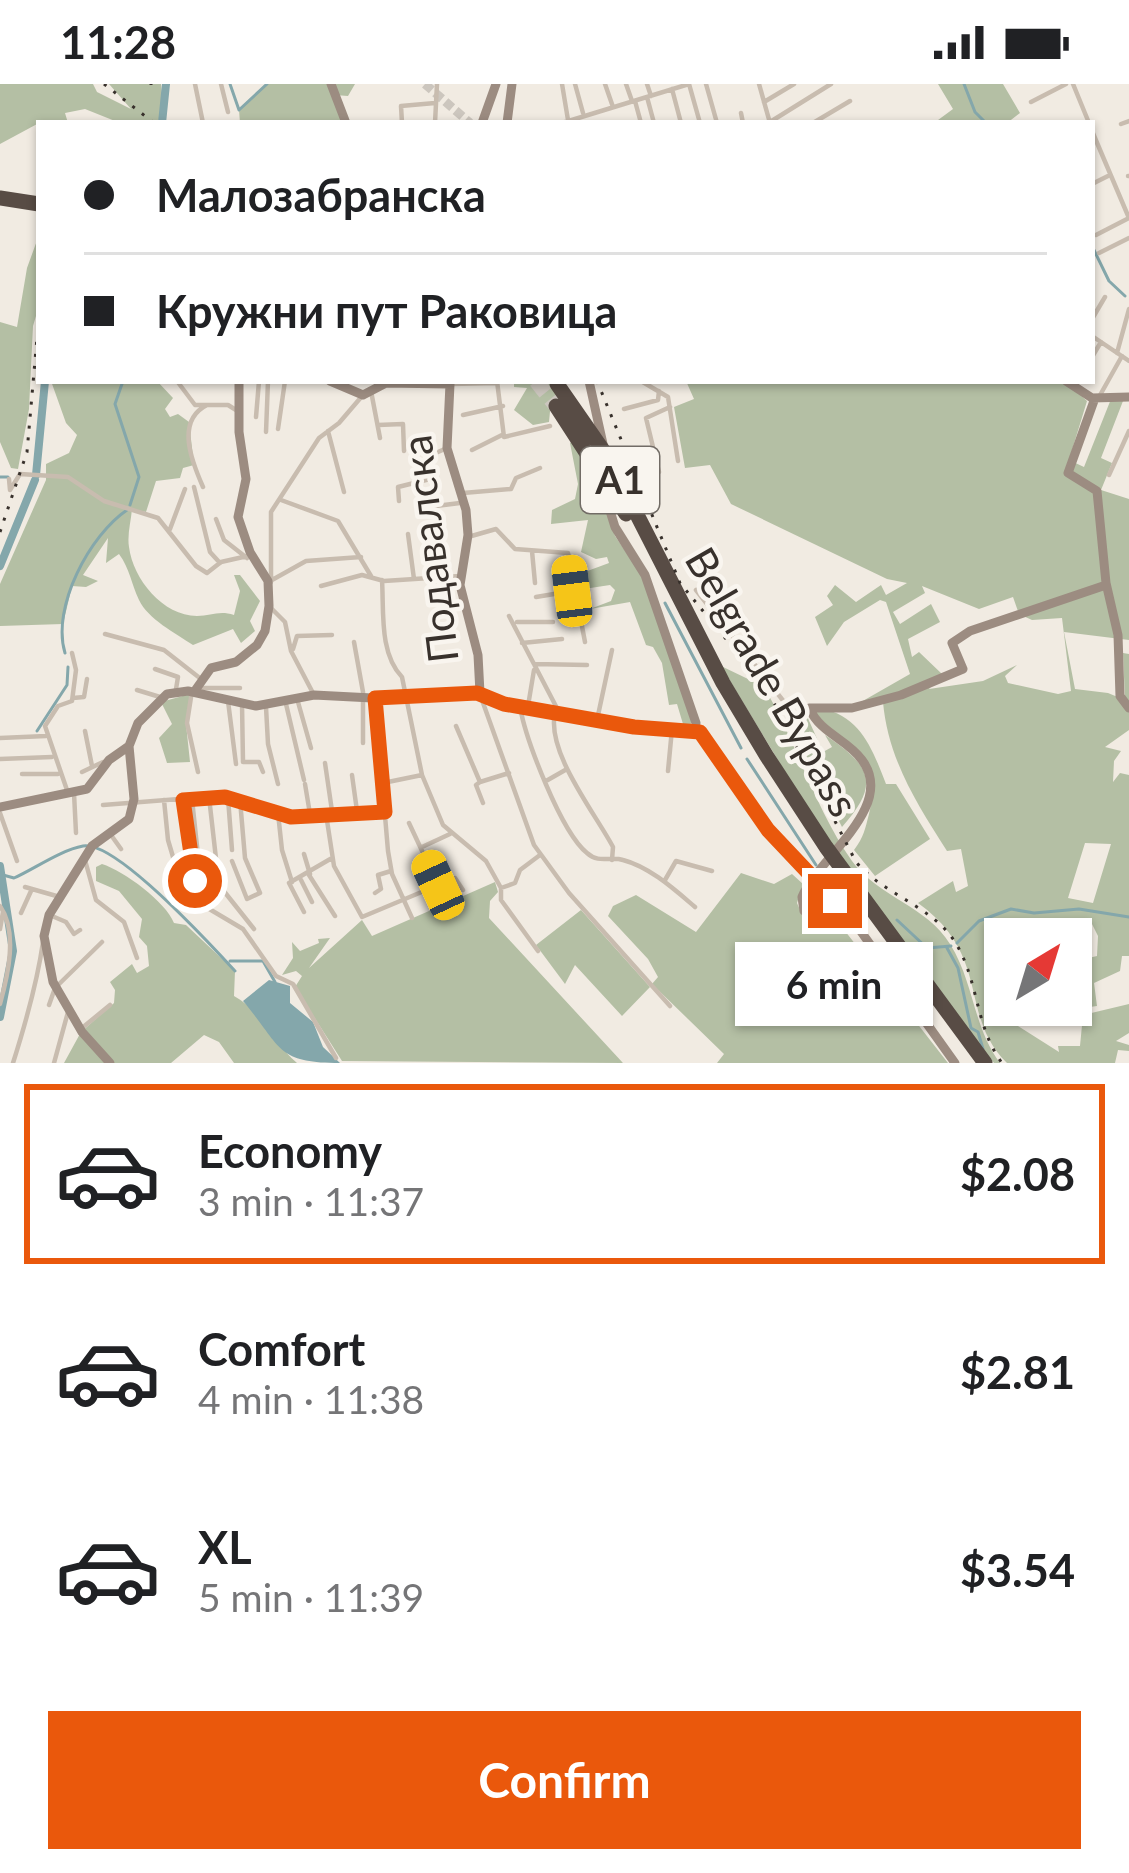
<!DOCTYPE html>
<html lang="en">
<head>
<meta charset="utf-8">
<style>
  body { margin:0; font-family:Lato,sans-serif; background:#f6f6f6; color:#202124; height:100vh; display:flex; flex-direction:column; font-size:45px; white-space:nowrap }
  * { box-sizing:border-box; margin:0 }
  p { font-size:39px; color:#757577 }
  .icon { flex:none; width:66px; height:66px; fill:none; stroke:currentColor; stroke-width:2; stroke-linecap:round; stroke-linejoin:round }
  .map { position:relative; height:979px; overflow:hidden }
  .panel { display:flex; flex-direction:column; background:#fff; flex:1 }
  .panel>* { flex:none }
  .hud { position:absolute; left:36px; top:36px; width:1059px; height:264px; border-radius:0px; box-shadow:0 3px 9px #0004; display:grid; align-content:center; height:264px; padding:0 48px; background:#fff }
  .needle { width:78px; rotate:38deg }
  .tools { position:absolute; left:984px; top:834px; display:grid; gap:24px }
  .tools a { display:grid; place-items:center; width:108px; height:108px; border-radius:0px; background:#fff; box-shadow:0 3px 9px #0004; font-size:60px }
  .end { position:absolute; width:54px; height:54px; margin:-27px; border:15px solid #ea580c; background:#fff; box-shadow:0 0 0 6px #fff }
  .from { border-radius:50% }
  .bubble { position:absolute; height:84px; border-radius:0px; background:#fff; box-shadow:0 3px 9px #0004; font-size:39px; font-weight:700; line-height:84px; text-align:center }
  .car { position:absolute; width:36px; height:72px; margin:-36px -18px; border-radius:15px; box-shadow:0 0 9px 3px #0007; background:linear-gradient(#f5c518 24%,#345 0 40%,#f5c518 0 76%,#345 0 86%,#f5c518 0) }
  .hud b { display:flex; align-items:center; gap:42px; height:114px; font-size:45px }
  .hud b+b { border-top:3px solid #e0e0e0 }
  .hud i { width:30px; height:30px; background:#202124 }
  ul { padding:21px 0 0; list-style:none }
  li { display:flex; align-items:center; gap:36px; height:180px; margin:0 24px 18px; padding:0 24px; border:6px solid transparent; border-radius:0px }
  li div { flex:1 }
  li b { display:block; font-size:45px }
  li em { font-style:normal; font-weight:700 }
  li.on { border-color:#ea580c }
  li>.icon { width:108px; height:108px; stroke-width:1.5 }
  .primary-button { display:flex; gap:24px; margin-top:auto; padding:24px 48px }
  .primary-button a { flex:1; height:138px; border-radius:0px; background:#ea580c; color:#fff; font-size:48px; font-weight:700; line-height:138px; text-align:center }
  .status { display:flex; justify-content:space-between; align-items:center; height:84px; padding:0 60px; background:#fff; direction:ltr }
  .status svg { height:33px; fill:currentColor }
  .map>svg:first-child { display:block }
</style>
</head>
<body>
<div class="status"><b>11:28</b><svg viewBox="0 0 49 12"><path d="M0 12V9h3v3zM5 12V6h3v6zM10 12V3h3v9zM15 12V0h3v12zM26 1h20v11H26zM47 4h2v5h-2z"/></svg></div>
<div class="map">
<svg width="1129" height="979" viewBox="0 0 1129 979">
  <rect width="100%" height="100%" fill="#f1ebe2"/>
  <path fill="#b4bfa4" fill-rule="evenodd" d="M0 0H93L97 8 131 25 109 0H161L163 19 158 39H120L85 25 65 29 68 39H39L0 60Z
    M267 0H355L348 12 335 11 346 39H240L239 26Z
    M938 0H1003L1020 29 1007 39H934L953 25Z
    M39 151V222L33 242 29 325 18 385 11 384 0 358V238L17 243 27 184Z
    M51 297H157L173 314 165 325 170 333 178 330 189 338 194 381 183 384 180 394 156 397 146 428 132 425C131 437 127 451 129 463 133 495 163 532 197 532 211 532 219 526 234 531L240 507 234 491H240L260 517 250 537 255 547 241 559 233 545 193 561C175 549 148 535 139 516 131 499 130 485 119 470L106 479 108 454 83 491 98 497 86 503 72 502 63 540 0 542V500L46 396V380L69 369 77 351 66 339Z
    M514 297H557L558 313 551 317 549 338 533 341 514 326 527 304 514 303Z
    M686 297H1065L1087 317 1069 376 1084 383 1111 315 1123 317 1101 374 1112 379 1101 406 1129 415V556L1064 548 1075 605 1108 609 1125 616 1123 569 1129 570V646L1105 663 1121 667 1114 677 1113 698 1120 689 1129 691V872H1122L1120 887 1094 899 1097 922 1090 923 1071 910V878L1097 872 1098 852 1090 836 1039 834 1041 855H1005V921H1020L1022 925 1007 935 1059 968 1058 962H1080L1083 931 1129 920V949L1116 957 1129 961V967L1118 966 1115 979H1007C958 931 992 872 918 819L953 797 956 808 968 802 961 765 947 767C917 720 888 675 883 618H861L910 590 886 518 880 516 844 538 827 562 815 533 833 521 827 512 835 501 856 518 881 501 886 511 907 499 887 495 731 420 710 381 685 384 674 323 694 315ZM922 502 979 525 1013 513 1019 530 1032 536 1062 534 1071 607 1058 610 1008 599 1005 592 1017 581 983 597 929 605 942 590 919 568 912 573 908 555 940 538 931 520 900 540 893 528 925 509ZM1085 759 1111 760 1093 819 1068 814Z
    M574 356 598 395 615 452 645 496 693 637 689 642 683 640 677 620 669 621 662 579 653 563 646 561 630 518 590 525 611 517 615 506 610 501 584 505 582 489 609 479 607 473 596 475 581 468 588 436 551 440 552 426 575 415 578 400 570 359Z
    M721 582 748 595H759C795 652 813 722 852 777 878 813 927 822 950 860 974 898 973 943 1000 979H994L974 956 824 752Z
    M190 610 186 640 190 678 167 679 159 654 172 640 161 618Z
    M821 624C861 633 872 664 886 700H896L930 755 875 792 854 766C864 753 865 745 869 730 881 683 842 657 811 625Z
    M806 630 823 668 832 663 825 651C871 682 881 699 842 743L791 641Z
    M102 780C124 787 166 818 174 839L186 841 235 887 234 912C261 926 274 960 297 979H234L219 958 204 951 171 979H64L81 948 114 919 115 906 110 898 132 880 137 889 149 882 147 862 139 853 142 835 119 807 96 797V783Z
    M741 789 774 800 792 790 803 800 797 819 803 833 823 842 838 838 948 979H717L724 970 652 900 658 893 648 875 608 832 613 822 636 811 696 848Z
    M495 798 498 808 490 817 489 834 623 979 342 977 295 903 302 892 296 887 282 891 293 874 292 858 300 867 319 859 318 855 330 854 309 884 362 836 372 852Z
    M581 826 650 903 622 932 575 881 565 900 536 861Z"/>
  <path fill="#84a7ab" d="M269 896 290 902V919L313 938 323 963 340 979C275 979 282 963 243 917Z"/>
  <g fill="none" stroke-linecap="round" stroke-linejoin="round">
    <path stroke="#84a7ab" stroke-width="3" d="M230 0 239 26 267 0
      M964 0 975 28 986 39
      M1092 162 1109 197 1125 212
      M123 297 115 320 139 393 130 421
      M0 393H8
      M665 519 741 664
      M65 569C51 523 90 451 127 426
      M37 647 67 601 68 583
      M747 675 816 781
      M3 791 14 794C34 785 61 766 83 762 115 756 212 862 235 887
      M897 836 927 864 951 862
      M957 859 979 837 1011 825 1034 829 1079 825 1129 833
      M947 864 958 884 971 944 978 948 983 965
      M230 877H263L275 898"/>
    <path stroke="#84a7ab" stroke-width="8" d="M162 39 166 0
      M36 391 45 297
      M0 482 35 396
      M0 782 13 867 0 933"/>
    <path stroke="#ccc6be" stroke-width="9" stroke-dasharray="9 4.5" stroke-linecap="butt" d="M425 0 470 39"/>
    <path stroke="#ccc6be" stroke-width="15" stroke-dasharray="15 8" stroke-linecap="butt" d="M536 297 556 322"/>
    <path stroke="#c8bcaf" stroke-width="4.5" d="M195 0 203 39
      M221 0 228 28
      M562 0 568 36
      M575 0 583 29
      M605 0 613 23
      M626 0 632 17
      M647 0 651 12
      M689 0 700 39
      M706 0 717 39
      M759 0 770 39
      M1073 0 1089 39
      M672 5 681 39
      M647 13 654 39
      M635 17 641 39
      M764 18 794 0
      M1031 18 1066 0
      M741 29 743 39
      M770 38 831 0
      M402 39 401 22 435 19
      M435 39 437 0
      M562 39 689 0
      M813 39 850 17
      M860 39H863
      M1121 40 1129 37
      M1092 47 1129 134
      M1128 92H1129
      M1092 100 1108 92
      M1096 151 1129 134
      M1099 169 1129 154
      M1092 235 1105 213
      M1092 252 1129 277
      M1117 269 1129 225
      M1092 273 1101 258
      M177 297 195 321H228L236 326
      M497 297 504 353 550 342
      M641 297 668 313 678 377
      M450 300 497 299
      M371 307 380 354
      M1099 313 1122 272
      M624 325 658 316 659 307
      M463 331 503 322
      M256 333 259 297
      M378 341 403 340 404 367
      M278 345 285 297
      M328 347 344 408
      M266 348 268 297
      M472 366 502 351
      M659 388 646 334 670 323
      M1109 391 1129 347
      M9 395 10 406 20 390 68 393 104 417 158 434 196 482 207 489 221 478 252 471
      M194 403 210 468 220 479
      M203 403C192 378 175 337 207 321
      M463 409 511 405 516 394 540 384
      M281 416 338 437 371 492
      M399 417 398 403 430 395 429 372 447 364
      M436 422 460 419
      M216 435 224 456 247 474
      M170 445 185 405
      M408 450 414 495
      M468 453 496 445 515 465 568 469 585 558
      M532 467 535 499
      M272 496 306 477 361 473
      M382 496C384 527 379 569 402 593L422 691 443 741 486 777 501 804V816L538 867
      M271 498V428L319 354 339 339 363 311
      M321 502 362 491 384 497 460 492
      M696 506 796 633 806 627
      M536 513 572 507
      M269 522 285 538 291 567 314 611
      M509 532 560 630
      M517 538H553
      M105 550 164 566 201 595
      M354 558 363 608V659
      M522 559 562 555
      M293 565 297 552 332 551
      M534 580 587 581
      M155 585 178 593 176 605
      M198 604H240
      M137 606 160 613
      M192 607 187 639 198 688
      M73 614 84 613 87 595
      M375 614 388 767 392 790 412 834
      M482 616 534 761 569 809 670 922
      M228 617 236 680
      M298 618 311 664
      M242 620 243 678H259L263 688
      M286 620 304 696
      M528 622 534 586
      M266 623 268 660 278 700
      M520 623C526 656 561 748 587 769 599 780 610 772 623 776 650 783 675 806 695 823
      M555 629C546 668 595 729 613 763L612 776
      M597 636 612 566
      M456 642 480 698 476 701 483 719
      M85 647 92 682
      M0 654 46 652
      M0 675 52 673
      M325 679 332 727
      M668 687 672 645
      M82 688 103 678
      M22 690H58
      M352 691 357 727
      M546 697 567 685
      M480 698 509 689
      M383 699 422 691
      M305 700 310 730
      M68 709 45 642 58 622 72 617 76 586 72 569
      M74 709 76 749
      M209 713 219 801 254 845
      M228 714 232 766
      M192 715 199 781 211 814
      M164 716 168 756 184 810 243 845 276 892 293 900 336 974
      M183 716 192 789 206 817
      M103 721 217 712 291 733 385 728
      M0 729 17 777
      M278 729 282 766 292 798
      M326 730 334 782 362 833 455 794 463 806
      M409 739 438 801
      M111 751 121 765
      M422 763 450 750
      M304 770 310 790
      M85 776 96 816 124 838 137 874
      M232 777 247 815 260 809 245 774 240 716
      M309 791 335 832
      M301 796 312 818
      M665 796 676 777 712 787
      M25 803 60 813
      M501 804 515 799 520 786 540 771
      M375 809 381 805 378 791 391 787
      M0 822C18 848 8 891 0 920
      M304 828 289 799 332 774
      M21 829 31 807
      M52 832 66 838 74 850 80 846
      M0 845 3 828
      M49 921 55 904 102 858
      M82 944 110 921
      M13 979C26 938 37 900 43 858
      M54 979 68 928"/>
    <path stroke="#9c8c81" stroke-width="9" d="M331 0 346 39
      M482 39 496 0
      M507 39 512 0
      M330 297 363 311 386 299 450 300 447 364 466 426 468 451 460 501 478 571 480 609
      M589 297 603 360
      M1066 297 1092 314 1129 313
      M1095 314 1068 389 1097 407 1106 499 1118 551 1120 612 1129 624
      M602 401 615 443 645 491 696 639
      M194 608 211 584 236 578 257 561 265 547 269 522 268 497 250 468 238 433 246 395 239 348V297
      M0 723 87 705 109 676 129 662
      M852 835H813L804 827 802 813C818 774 897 723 862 676 847 655 821 650 809 624H852L901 611 963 585 952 559 970 547 1106 501
      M110 979 82 948 53 898 44 852 49 831 92 762 129 735 134 715 129 662 138 639 167 610 188 607 256 622 314 611 392 615 473 609 504 619 634 643 700 648 759 735 852 835 955 979"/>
    <path stroke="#584c45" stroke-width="15" d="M0 114 39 120
      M557 300 607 372 723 599 766 671 826 763 985 979
      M556 322 626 430"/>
    <path stroke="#38312c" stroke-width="3" stroke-dasharray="3 9" stroke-linecap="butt" d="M104 0 154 39
      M151 1V0
      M597 297 680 499 767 605 856 778C883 810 929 821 953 855 979 893 974 941 1002 979
      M0 448 27 368 39 231"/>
  </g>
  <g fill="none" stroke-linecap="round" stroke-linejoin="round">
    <path stroke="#ea580c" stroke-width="15" d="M195 797 183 716 225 713 291 733 385 728 375 614 477 609 504 620 634 643 700 648 768 746 835 817"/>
  </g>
  <g text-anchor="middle" stroke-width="9" stroke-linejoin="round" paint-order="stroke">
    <rect fill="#f9f5ef" stroke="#726c66" stroke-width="3" x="581" y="363" width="78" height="66" rx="9"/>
    <g font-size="39" font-weight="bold" fill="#38312c">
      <text x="620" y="410">A1</text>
    </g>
    <g font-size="42" fill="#38312c" stroke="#f9f5ef">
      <text transform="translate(430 465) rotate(-97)" y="15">Подавалска</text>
      <text transform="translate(772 598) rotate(60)" y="15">Belgrade Bypass</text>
    </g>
  </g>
</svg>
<div class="tools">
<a><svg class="needle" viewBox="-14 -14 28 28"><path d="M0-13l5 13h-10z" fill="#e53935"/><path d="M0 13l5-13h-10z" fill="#757577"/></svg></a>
</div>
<i class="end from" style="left:195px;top:797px"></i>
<i class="end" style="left:835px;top:817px"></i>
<div class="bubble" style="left:735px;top:858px;width:198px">6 min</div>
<i class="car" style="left:572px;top:507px;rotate:353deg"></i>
<i class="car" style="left:438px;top:801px;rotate:335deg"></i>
<div class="hud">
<b><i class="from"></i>Малозабранска</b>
<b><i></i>Кружни пут Раковица</b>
</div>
</div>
<section class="panel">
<ul>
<li class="on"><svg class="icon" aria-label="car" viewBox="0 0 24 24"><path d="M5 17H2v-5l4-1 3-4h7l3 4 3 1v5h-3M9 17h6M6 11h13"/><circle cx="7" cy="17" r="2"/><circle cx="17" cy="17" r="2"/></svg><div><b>Economy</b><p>3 min · 11:37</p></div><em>$2.08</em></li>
<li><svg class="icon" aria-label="car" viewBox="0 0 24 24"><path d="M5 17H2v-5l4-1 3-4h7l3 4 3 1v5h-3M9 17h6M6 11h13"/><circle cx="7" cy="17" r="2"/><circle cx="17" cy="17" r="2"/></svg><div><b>Comfort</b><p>4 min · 11:38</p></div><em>$2.81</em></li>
<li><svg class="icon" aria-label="car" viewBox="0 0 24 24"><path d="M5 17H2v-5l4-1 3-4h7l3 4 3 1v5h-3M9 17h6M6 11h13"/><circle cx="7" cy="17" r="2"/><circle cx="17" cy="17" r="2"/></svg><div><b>XL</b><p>5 min · 11:39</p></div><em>$3.54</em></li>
</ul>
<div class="primary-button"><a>Confirm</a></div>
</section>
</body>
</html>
